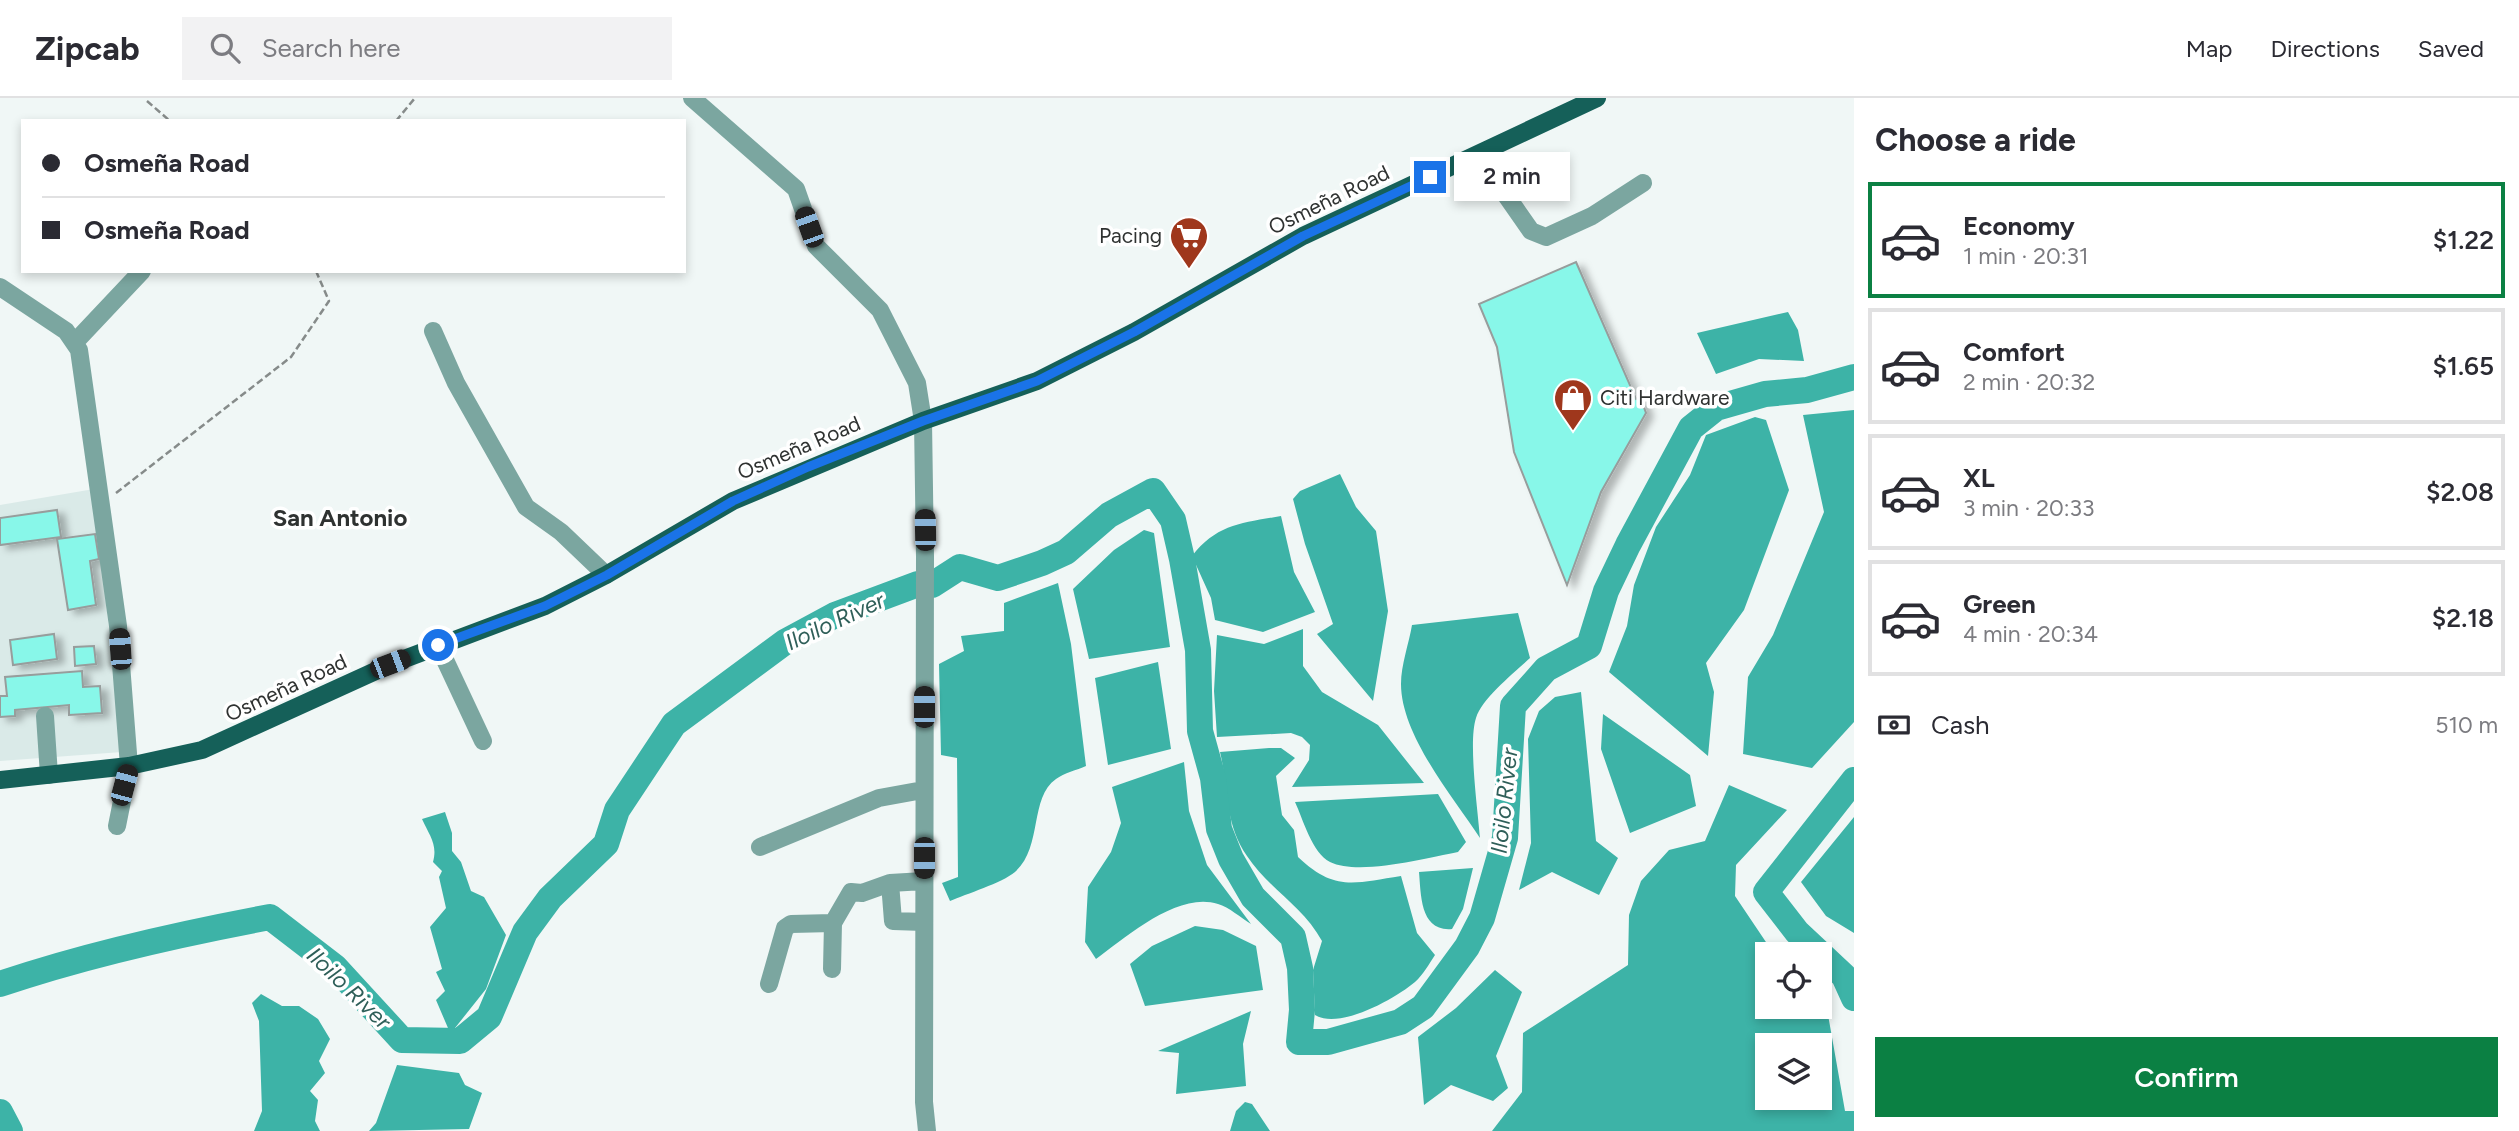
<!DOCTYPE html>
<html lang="en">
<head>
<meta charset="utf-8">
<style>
  body { margin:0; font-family:Figtree,sans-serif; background:#f2f2f3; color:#2b2b33; height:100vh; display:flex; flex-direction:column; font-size:26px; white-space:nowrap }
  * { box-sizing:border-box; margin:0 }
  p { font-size:23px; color:#7c7c81 }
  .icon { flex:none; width:38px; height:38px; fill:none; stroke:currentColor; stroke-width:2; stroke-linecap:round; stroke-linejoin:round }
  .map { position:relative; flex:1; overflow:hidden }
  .sheet { display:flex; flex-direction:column; background:#fff; width:665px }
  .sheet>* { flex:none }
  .top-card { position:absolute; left:21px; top:21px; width:665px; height:154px; border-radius:0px; box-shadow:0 4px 10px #0003; display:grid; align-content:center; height:154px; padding:0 21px; background:#fff }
  .controls { position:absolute; left:1755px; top:844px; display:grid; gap:14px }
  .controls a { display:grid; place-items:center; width:77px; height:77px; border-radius:0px; background:#fff; box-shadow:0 4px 10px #0003; font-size:35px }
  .end { position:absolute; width:32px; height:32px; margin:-16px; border:9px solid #1a73e8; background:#fff; box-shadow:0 0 0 4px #fff }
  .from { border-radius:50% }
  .bubble { position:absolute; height:49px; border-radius:0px; background:#fff; box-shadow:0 4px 10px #0003; font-size:23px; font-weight:600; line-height:49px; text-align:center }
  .car { position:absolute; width:21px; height:42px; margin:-21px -10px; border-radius:9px; box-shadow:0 0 5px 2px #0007; background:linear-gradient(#222 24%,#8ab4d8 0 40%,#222 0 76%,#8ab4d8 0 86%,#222 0) }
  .top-card b { display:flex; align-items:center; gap:24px; height:66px; font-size:26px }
  .top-card b+b { border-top:2px solid #e1e1e2 }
  .top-card i { width:18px; height:18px; background:#2b2b33 }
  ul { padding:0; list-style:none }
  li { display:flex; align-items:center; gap:21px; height:116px; margin:0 14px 10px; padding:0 7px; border:4px solid #e1e1e2; border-radius:0px }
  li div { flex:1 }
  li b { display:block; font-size:26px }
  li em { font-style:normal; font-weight:600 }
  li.current { border-color:#0b8043 }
  li>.icon { width:63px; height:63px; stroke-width:1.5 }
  h2 { padding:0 21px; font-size:32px; line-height:84px }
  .pay { display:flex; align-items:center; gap:18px; height:77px; padding:0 21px; font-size:26px }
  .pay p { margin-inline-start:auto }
  .button { display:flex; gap:14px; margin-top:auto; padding:14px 21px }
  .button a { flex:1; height:80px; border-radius:0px; background:#0b8043; color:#fff; font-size:28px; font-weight:600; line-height:80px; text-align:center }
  header { display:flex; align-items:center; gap:42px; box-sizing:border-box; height:98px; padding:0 35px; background:#fff; border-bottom:2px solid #e1e1e2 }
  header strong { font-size:33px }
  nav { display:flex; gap:38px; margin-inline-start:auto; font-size:24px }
  .search { width:490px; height:63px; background:#f2f2f3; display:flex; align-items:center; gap:18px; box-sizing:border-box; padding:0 24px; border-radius:0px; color:#7c7c81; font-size:26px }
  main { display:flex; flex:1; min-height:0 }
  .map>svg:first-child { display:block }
</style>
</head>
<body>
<header>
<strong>Zipcab</strong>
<div class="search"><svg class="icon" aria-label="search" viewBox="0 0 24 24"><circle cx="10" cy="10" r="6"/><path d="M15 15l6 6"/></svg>Search here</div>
<nav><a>Map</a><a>Directions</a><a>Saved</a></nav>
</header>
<main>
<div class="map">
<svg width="1854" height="1033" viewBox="0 0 1854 1033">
  <defs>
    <filter id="shadow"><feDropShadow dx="7" dy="4" stdDeviation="3.5" flood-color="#0004"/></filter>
  </defs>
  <rect width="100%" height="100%" fill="#f0f7f6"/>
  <path fill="#daeae8" d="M94 391 122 654 0 663V407Z"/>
  <path fill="#3db3a7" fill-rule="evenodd" d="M1788 214 1798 232 1804 263 1759 261 1716 276 1697 235Z
    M1854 312V624L1812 670 1743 656 1748 579 1773 537 1824 414 1803 317Z
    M1755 319 1766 322 1789 392 1744 512 1706 565 1714 594 1708 658 1609 574 1627 528 1634 487 1656 429 1690 377 1706 337Z
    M1340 376 1356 409 1376 433 1388 513 1373 603 1317 536 1333 526 1305 446 1293 401 1300 393Z
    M1281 418 1294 474 1315 514 1263 534 1215 522 1211 500 1192 458C1217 426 1242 425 1281 418Z
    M1144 432 1154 435 1170 549 1089 561 1073 491 1114 452Z
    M1058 485 1071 546 1086 668C1077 672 1064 675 1056 681 1029 700 1043 749 1015 774 1002 785 966 796 950 803L942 785 958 779 957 660 941 657 939 566 964 553 961 538 1004 533V505Z
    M1518 515 1530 560C1515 574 1482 600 1476 620 1468 644 1478 713 1480 740 1453 699 1401 637 1401 586 1401 567 1409 545 1412 527Z
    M1303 531V568L1322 594 1378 627 1424 685 1292 689 1309 662 1310 647 1302 639 1291 635 1217 639 1214 593 1217 537 1264 546Z
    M1158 564 1171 651 1108 667 1095 580Z
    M1581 594 1596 743 1618 760 1599 797 1552 774 1519 792 1531 745 1528 641 1539 613 1555 599Z
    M1603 616 1690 677 1696 708 1630 735 1601 651Z
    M1269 650H1281L1295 660 1276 678 1282 717 1294 732 1298 759C1335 794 1354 785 1401 778L1417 835 1435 857C1429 866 1423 877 1415 884 1395 901 1339 932 1315 917L1313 872 1322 843C1303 808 1268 790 1247 758 1224 724 1229 692 1220 654Z
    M1184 664 1189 713 1207 767 1251 826C1241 820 1229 809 1218 806 1178 793 1126 839 1096 861L1085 844 1088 789 1111 754 1121 725 1112 689Z
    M1729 687 1787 712 1736 767 1735 798 1774 856H1768V908H1820V904L1827 911 1845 1013H1854V1033H1492L1522 994 1523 935 1628 867 1629 817 1641 783 1669 752 1705 743ZM1768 947H1820V999H1768Z
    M1438 696 1466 744 1458 754C1426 760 1359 778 1330 764 1312 755 1303 721 1295 704Z
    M445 714 452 735V753L461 764 471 793 484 799 506 837 486 891 455 930H448L436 902 445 893 436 874 442 871 430 829 446 810 439 779 442 773 433 764C438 746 429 737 422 721Z
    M1854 719V835L1826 818 1801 784Z
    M1473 770 1463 811 1452 831C1420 834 1421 797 1419 774Z
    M1195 828 1223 832 1256 848 1263 892 1145 908 1130 866 1152 848Z
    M1495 872 1522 894 1496 958 1508 990 1493 1003 1451 987 1424 1007 1418 939 1456 910Z
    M261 896 282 908H299L318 921 330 941 319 963 325 975 310 993 318 1002 315 1023 320 1033H254L262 1013 259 923 252 905Z
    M1251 913 1243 946 1246 988 1176 996 1179 955 1158 953Z
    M397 967 459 975 465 987 482 995 469 1031 369 1033 376 1025Z
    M1245 1004 1252 1006 1270 1033H1230L1236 1013Z"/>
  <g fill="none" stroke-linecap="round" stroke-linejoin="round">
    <path stroke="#3db3a7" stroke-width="26" d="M932 487 960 469 998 480 1042 465 1066 454 1109 417 1153 393 1173 422 1182 461 1198 552 1200 633 1213 680 1219 731 1231 761 1253 799 1293 839 1300 870 1302 912 1299 944H1328L1400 924 1423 909 1467 849 1482 820 1505 740 1513 608 1546 571 1589 548 1606 493 1628 447 1691 330 1716 310 1765 296 1807 292 1854 279
      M1854 682 1766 794 1797 834 1844 878 1854 900
      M0 886C88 856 179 836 270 819L335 869 402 942 460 943 489 919 525 834 550 800 606 746 617 712 674 626 785 544 835 517 918 486
      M0 1014 10 1033"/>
  </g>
  <path fill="#88f7e9" stroke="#979d9c" stroke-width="2" filter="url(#shadow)" d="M1576 164 1636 301 1640 299 1646 315 1601 394 1567 487 1514 354 1497 249 1479 206Z
    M57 412 61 439 0 447V420Z
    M95 436 99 461 90 463 96 507 68 512 57 441Z
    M54 536 57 561 13 567 10 542Z
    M94 548 96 566 75 568 74 549Z
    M82 573 83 589 100 588 102 615 69 617V607L15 612V618L0 619V598H7L5 579Z"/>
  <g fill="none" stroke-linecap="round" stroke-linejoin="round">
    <path stroke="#868b8a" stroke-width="2.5" stroke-dasharray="7 3.5" stroke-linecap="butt" d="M147 3 170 23
      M396 23 415 0
      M116 395 291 259 329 203 316 173"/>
    <path stroke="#7ba6a0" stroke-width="18" d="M692 0 796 91 816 148 880 212 917 285 923 323 925 459 924 1004 927 1033
      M1478 57 1531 133 1546 139 1592 118 1643 85
      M0 189 66 233 79 252 118 528 129 668 117 728
      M433 233 456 285 526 409 561 434 606 477
      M76 243 142 173
      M438 547 483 643
      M45 618 49 677
      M760 749 879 700 923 692
      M890 785 893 823 924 824
      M832 871 833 825 851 794 862 795 890 785 924 783
      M769 886 785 830 791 826 833 825"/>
    <path stroke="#156059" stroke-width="18" d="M0 682 129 668 202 652 391 566 545 508 606 477 733 403 923 323 1037 283 1134 234 1303 138 1597 0"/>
  </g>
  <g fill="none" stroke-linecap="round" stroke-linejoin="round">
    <path stroke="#1a73e8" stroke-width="9" d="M438 547 545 508 607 477 733 403 808 369 923 323 1037 283 1134 234 1303 138 1430 79"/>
  </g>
  <defs>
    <symbol id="supermarket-pin" viewBox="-11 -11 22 30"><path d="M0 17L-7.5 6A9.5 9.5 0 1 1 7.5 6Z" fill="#9f371c" stroke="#fff"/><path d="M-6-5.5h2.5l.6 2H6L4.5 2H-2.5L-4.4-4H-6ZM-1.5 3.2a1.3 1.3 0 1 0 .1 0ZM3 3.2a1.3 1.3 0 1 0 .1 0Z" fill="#fff"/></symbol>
    <symbol id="shop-pin" viewBox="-11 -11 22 30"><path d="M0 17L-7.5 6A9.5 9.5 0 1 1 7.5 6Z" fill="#9f371c" stroke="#fff"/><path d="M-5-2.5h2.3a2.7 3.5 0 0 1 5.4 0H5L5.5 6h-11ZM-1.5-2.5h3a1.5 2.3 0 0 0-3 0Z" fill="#fff"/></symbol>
  </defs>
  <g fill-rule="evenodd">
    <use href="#supermarket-pin" x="1167" y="116" width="44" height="60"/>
    <use href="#shop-pin" x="1551" y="278" width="44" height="60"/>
  </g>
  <g text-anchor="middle" stroke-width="7" stroke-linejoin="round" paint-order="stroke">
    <g font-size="21" fill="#2f3231" stroke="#fff">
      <text transform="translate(1329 102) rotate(-26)" y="7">Osmeña Road</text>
      <text transform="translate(799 350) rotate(-23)" y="7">Osmeña Road</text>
      <text transform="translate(286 590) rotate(-25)" y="7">Osmeña Road</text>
    </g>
    <g font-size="21" fill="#2f3231" stroke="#fff" text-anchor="end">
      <text x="1162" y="145">Pacing</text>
      <text x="1600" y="307" text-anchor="start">Citi Hardware</text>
    </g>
    <g font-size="23" font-style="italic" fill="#2f5f59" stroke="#fff">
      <text transform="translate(835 523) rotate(-25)" y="8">Iloilo River</text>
      <text transform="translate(1504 703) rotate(-84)" y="8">Iloilo River</text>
      <text transform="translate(349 890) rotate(44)" y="8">Iloilo River</text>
    </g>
    <g font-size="24" font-weight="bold" fill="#2f3231" stroke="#fff">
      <text x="340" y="428">San Antonio</text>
    </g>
  </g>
</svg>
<div class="controls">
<a><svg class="icon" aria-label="locate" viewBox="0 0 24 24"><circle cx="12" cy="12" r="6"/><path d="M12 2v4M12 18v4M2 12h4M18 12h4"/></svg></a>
<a><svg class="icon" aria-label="layers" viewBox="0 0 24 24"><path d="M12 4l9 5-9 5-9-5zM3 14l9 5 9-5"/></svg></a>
</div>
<i class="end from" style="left:438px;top:547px"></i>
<i class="end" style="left:1430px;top:79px"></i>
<div class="bubble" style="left:1454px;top:54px;width:116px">2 min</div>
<i class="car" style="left:809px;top:129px;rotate:340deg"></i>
<i class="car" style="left:925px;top:432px;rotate:359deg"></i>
<i class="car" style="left:120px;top:551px;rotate:356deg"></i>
<i class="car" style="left:390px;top:566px;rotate:69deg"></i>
<i class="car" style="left:924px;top:609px;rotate:0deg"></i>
<i class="car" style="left:124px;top:687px;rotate:15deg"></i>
<i class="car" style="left:924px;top:760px;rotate:180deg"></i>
<div class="top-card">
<b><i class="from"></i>Osmeña Road</b>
<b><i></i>Osmeña Road</b>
</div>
</div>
<section class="sheet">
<h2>Choose a ride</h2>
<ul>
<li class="current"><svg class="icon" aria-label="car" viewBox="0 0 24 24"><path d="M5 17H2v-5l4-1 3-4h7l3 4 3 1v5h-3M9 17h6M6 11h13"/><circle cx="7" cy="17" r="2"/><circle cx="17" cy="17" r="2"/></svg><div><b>Economy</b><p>1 min · 20:31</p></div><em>$1.22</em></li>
<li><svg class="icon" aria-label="car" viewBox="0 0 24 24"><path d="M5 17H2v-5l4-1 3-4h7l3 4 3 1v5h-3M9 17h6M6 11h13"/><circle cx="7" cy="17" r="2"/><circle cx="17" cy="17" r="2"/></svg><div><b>Comfort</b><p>2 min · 20:32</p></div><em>$1.65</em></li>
<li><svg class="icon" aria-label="car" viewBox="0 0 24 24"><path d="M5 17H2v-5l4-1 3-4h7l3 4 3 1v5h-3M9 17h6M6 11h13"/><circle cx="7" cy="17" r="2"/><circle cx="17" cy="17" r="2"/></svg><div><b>XL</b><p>3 min · 20:33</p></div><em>$2.08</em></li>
<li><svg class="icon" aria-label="car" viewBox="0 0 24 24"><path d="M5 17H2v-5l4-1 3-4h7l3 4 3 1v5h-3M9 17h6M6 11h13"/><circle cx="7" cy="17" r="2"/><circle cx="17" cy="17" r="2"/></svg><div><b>Green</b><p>4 min · 20:34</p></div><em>$2.18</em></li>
</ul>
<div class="pay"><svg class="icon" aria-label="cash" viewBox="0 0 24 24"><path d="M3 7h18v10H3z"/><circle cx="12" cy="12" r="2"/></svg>Cash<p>510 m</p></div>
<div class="button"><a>Confirm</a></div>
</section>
</main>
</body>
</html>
